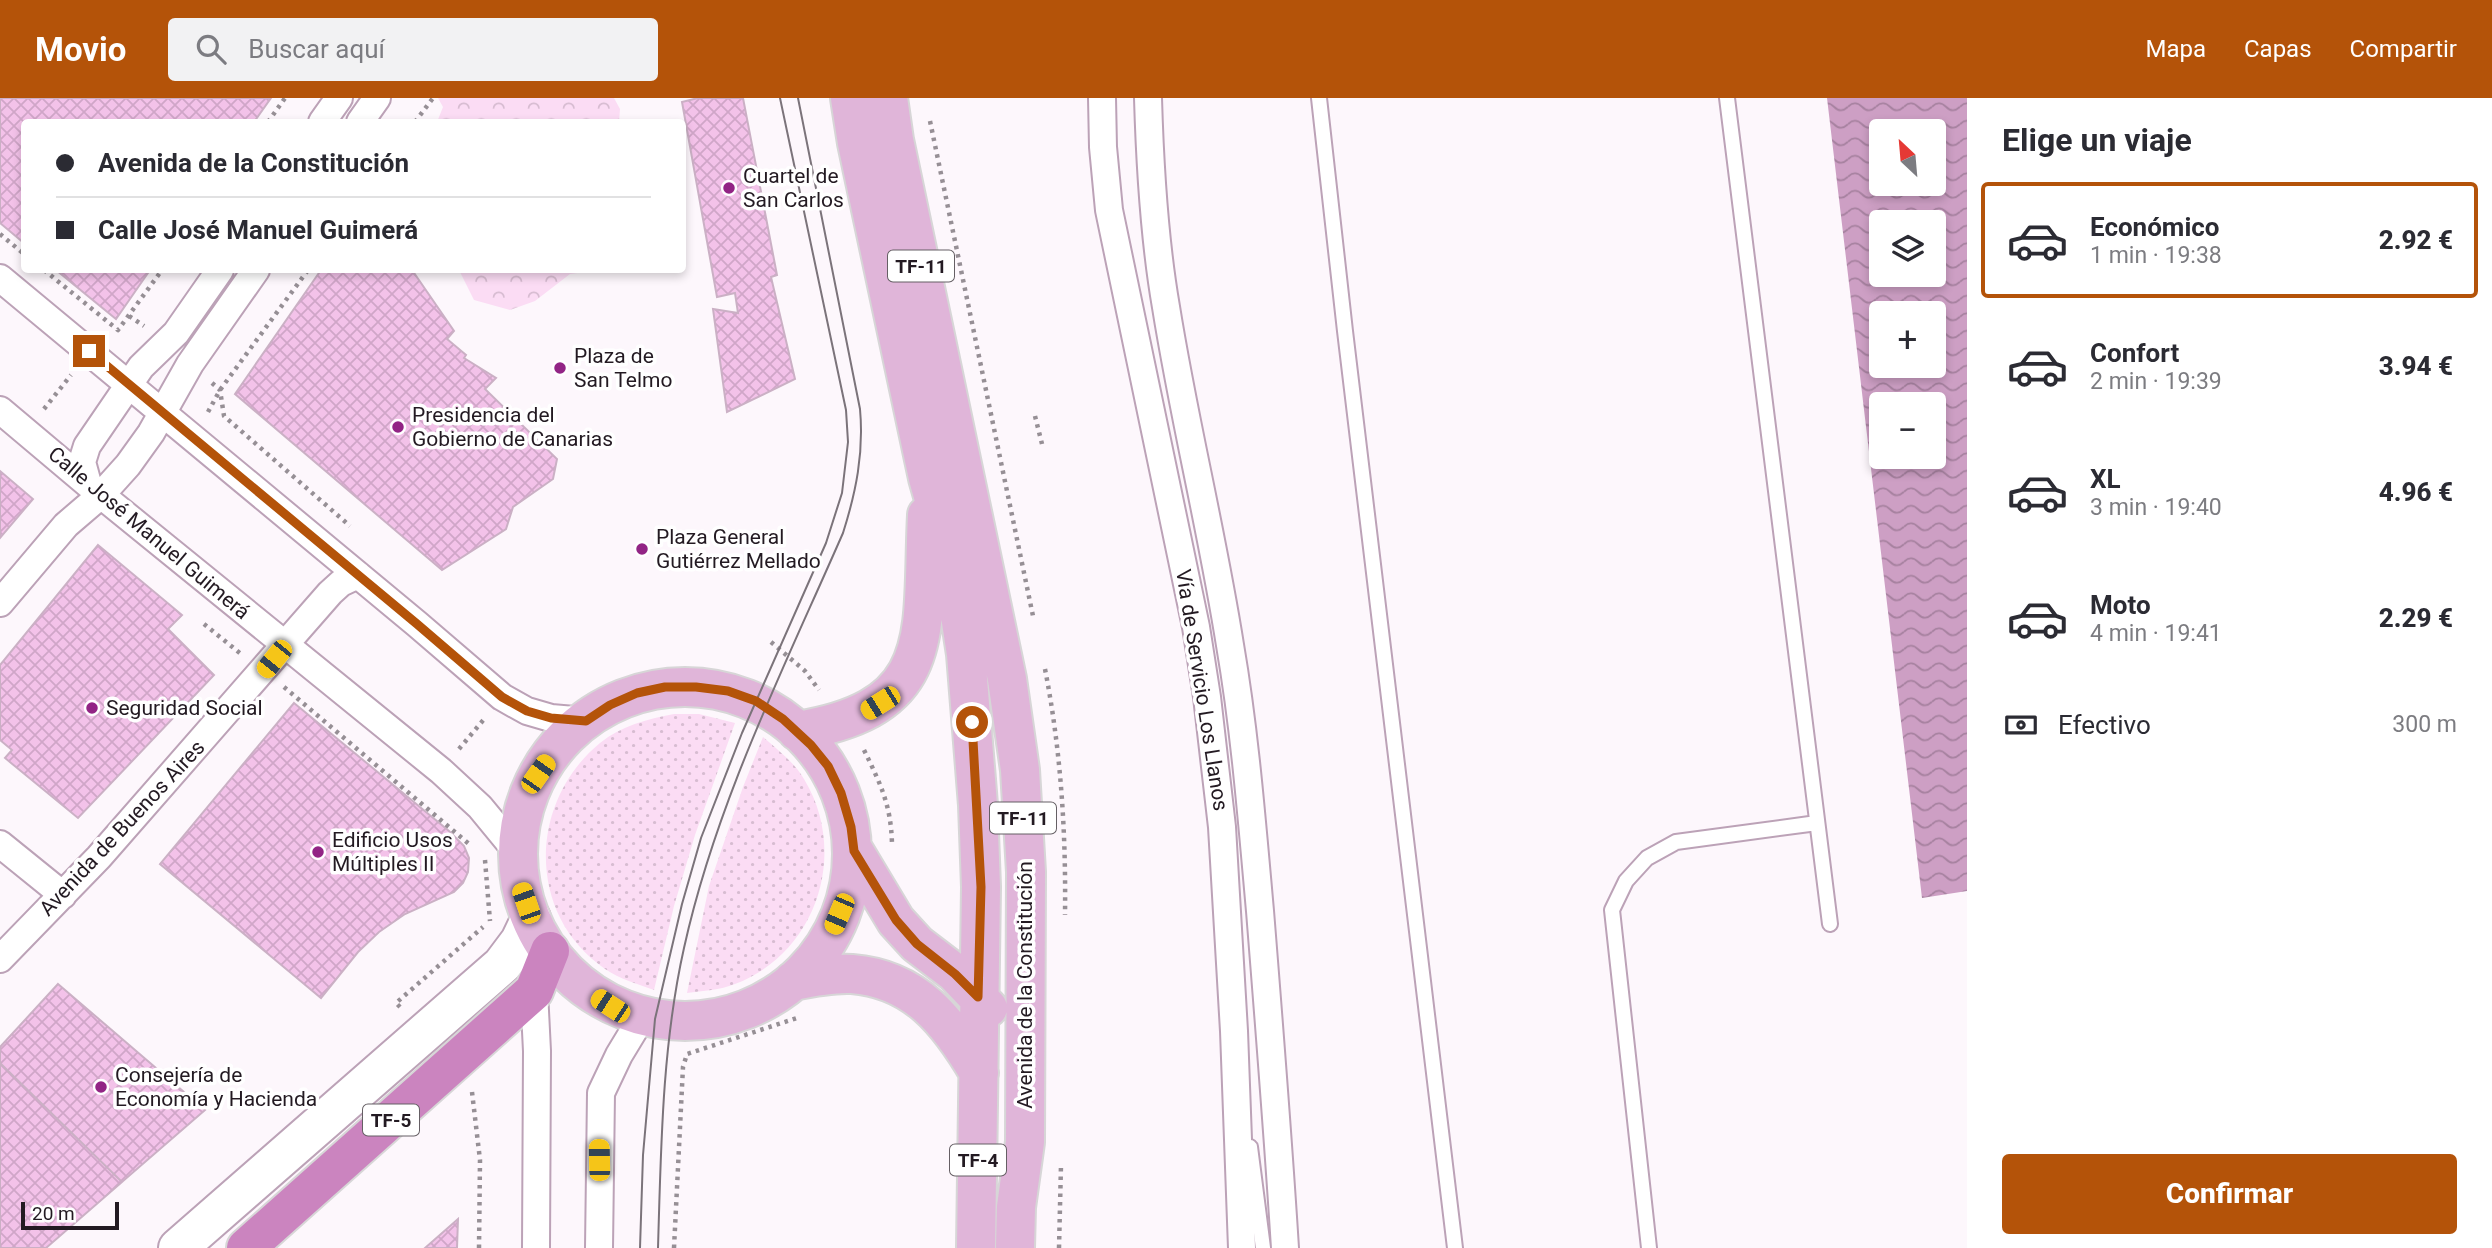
<!DOCTYPE html>
<html lang="es">
<head>
<meta charset="utf-8">
<style>
  body { margin:0; font-family:Roboto,sans-serif; background:#f2f2f3; color:#2b2b33; height:100vh; display:flex; flex-direction:column; font-size:26px; white-space:nowrap }
  * { box-sizing:border-box; margin:0 }
  p { font-size:23px; color:#7c7c81 }
  .icon { flex:none; width:38px; height:38px; fill:none; stroke:currentColor; stroke-width:2; stroke-linecap:round; stroke-linejoin:round }
  .map { position:relative; flex:1; overflow:hidden }
  .details { display:flex; flex-direction:column; background:#fff; width:525px }
  .details>* { flex:none }
  .guide { position:absolute; left:21px; top:21px; width:665px; height:154px; border-radius:7px; box-shadow:0 4px 10px #0003; display:grid; align-content:center; height:154px; padding:0 35px; background:#fff }
  .needle { width:46px; rotate:334deg }
  .fabs { position:absolute; left:1869px; top:21px; display:grid; gap:14px }
  .fabs a { display:grid; place-items:center; width:77px; height:77px; border-radius:7px; background:#fff; box-shadow:0 4px 10px #0003; font-size:35px }
  .scale { position:absolute; left:21px; bottom:18px; width:98px; box-sizing:border-box; padding-left:7px; border:4px solid #231a22; border-top:0; font-size:19px; line-height:24px; white-space:nowrap; color:#231a22; -webkit-text-stroke:5px #fff; paint-order:stroke }
  .end { position:absolute; width:32px; height:32px; margin:-16px; border:9px solid #b45309; background:#fff; box-shadow:0 0 0 4px #fff }
  .from { border-radius:50% }
  .car { position:absolute; width:21px; height:42px; margin:-21px -10px; border-radius:9px; box-shadow:0 0 5px 2px #0007; background:linear-gradient(#f5c518 24%,#345 0 40%,#f5c518 0 76%,#345 0 86%,#f5c518 0) }
  .guide b { display:flex; align-items:center; gap:24px; height:66px; font-size:26px }
  .guide b+b { border-top:2px solid #e1e1e2 }
  .guide i { width:18px; height:18px; background:#2b2b33 }
  ul { padding:0; list-style:none }
  li { display:flex; align-items:center; gap:21px; height:116px; margin:0 14px 10px; padding:0 21px; border:4px solid transparent; border-radius:7px }
  li div { flex:1 }
  li b { display:block; font-size:26px }
  li em { font-style:normal; font-weight:800 }
  li.selected { border-color:#b45309 }
  li>.icon { width:63px; height:63px; stroke-width:1.5 }
  h2 { padding:0 35px; font-size:32px; line-height:84px }
  .pay { display:flex; align-items:center; gap:18px; height:77px; padding:0 35px; font-size:26px }
  .pay p { margin-inline-start:auto }
  .cta { display:flex; gap:14px; margin-top:auto; padding:14px 35px }
  .cta a { flex:1; height:80px; border-radius:7px; background:#b45309; color:#fff; font-size:28px; font-weight:800; line-height:80px; text-align:center }
  header { display:flex; align-items:center; gap:42px; box-sizing:border-box; height:98px; padding:0 35px; background:#b45309; color:#fff }
  header strong { font-size:33px }
  nav { display:flex; gap:38px; margin-inline-start:auto; font-size:24px }
  .search { width:490px; height:63px; background:#f2f2f3; display:flex; align-items:center; gap:18px; box-sizing:border-box; padding:0 24px; border-radius:7px; color:#7c7c81; font-size:26px }
  main { display:flex; flex:1; min-height:0 }
  .map>svg:first-child { display:block }
</style>
</head>
<body>
<header>
<strong>Movio</strong>
<div class="search"><svg class="icon" aria-label="search" viewBox="0 0 24 24"><circle cx="10" cy="10" r="6"/><path d="M15 15l6 6"/></svg>Buscar aquí</div>
<nav><a>Mapa</a><a>Capas</a><a>Compartir</a></nav>
</header>
<main>
<div class="map">
<svg width="1967" height="1150" viewBox="0 0 1967 1150">
  <defs>
    <pattern id="forest-crowns" width="20" height="18" patternUnits="userSpaceOnUse" patternTransform="scale(1.75)"><rect width="20" height="18" fill="#fbdcf4"/><path d="M2 6a3 3 0 1 1 6 0M12 15a3 3 0 1 1 6 0" fill="none" stroke="#d7bcd1"/></pattern>
    <pattern id="garden-dots" width="8" height="8" patternUnits="userSpaceOnUse" patternTransform="scale(1.75)"><rect width="8" height="8" fill="#fbdcf4"/><path d="M2 2h.1M6 6h.1" fill="none" stroke="#d7bcd1" stroke-width="1.8" stroke-linecap="round"/></pattern>
    <pattern id="water-waves" width="16" height="10" patternUnits="userSpaceOnUse" patternTransform="scale(1.75)"><rect width="16" height="10" fill="#cd9fc4"/><path d="M0 5q4-4 8 0t8 0" fill="none" stroke="#a6819f"/></pattern>
    <pattern id="building-cross-hatch" width="8" height="8" patternUnits="userSpaceOnUse" patternTransform="scale(1.75)"><rect width="8" height="8" fill="#f3c2e9"/><path d="M0 0l8 8M0 8l8-8" fill="none" stroke="#d0a6c8"/></pattern>
  </defs>
  <rect width="100%" height="100%" fill="#fdf7fc"/>
  <path fill="url(#forest-crowns)" d="M438 0H614L620 11 619 24H437L443 9Z
    M459 172H599L570 176 535 203 510 212 474 202Z"/>
  <path fill="url(#garden-dots)" d="M674 616H699L735 625 695 737 674 808 654 892C637 886 620 881 605 871 526 817 528 704 600 645 621 628 647 621 674 616Z
    M763 639C778 652 794 664 804 681 849 755 817 855 735 886 720 892 703 893 687 895L709 788 743 689Z"/>
  <path fill="url(#water-waves)" fill-rule="evenodd" d="M1827 0H1967V793L1922 800ZM1881 33H1934V86H1881ZM1881 124H1934V177H1881ZM1881 215H1934V268H1881ZM1881 306H1934V359H1881Z"/>
  <path fill="url(#building-cross-hatch)" stroke="#cbb0c5" stroke-width="2" d="M0 0H271L254 24H24V145L0 125Z
    M698 0H743L777 177 771 179 795 281 727 314 713 211 738 215 735 195 717 199 682 4Z
    M56 172H150L116 221Z
    M321 172H412L454 233 447 241 466 257 464 260 496 280 485 291 557 361 553 381 513 409 506 431 442 472 235 296Z
    M0 373 33 401 0 440Z
    M98 447 182 517 168 531 214 577 78 720 5 660 12 652 0 642V567Z
    M294 605 449 733 464 748 469 760 468 774 463 785 454 794 405 816 379 834 358 854 321 900 160 766Z
    M58 886 205 1012 122 1084 0 965V949Z
    M0 965 122 1084 46 1150H0Z
    M458 1121 457 1150H425Z"/>
  <g fill="none" stroke-linecap="round" stroke-linejoin="round">
    <defs>
      <path id="lane" d="M1319 0 1345 233 1455 1150
        M1727 0 1830 826
        M1250 1049 1263 1150
        M1649 1150 1612 812 1626 783 1647 760 1676 744 1817 725"/>
      <path id="street" d="M1102 0 1103 49 1109 112 1196 529 1207 599 1222 729 1234 933 1242 1150
        M1148 0C1150 70 1154 140 1166 209 1184 322 1212 433 1230 547 1245 634 1252 724 1260 813 1269 925 1278 1038 1285 1150
        M322 24 339 0
        M360 24 377 0
        M0 180 417 526 502 599 527 613 551 620 586 623
        M0 312 101 397 441 673 480 709 517 754
        M88 386 82 364 87 348 141 269 176 235 220 172
        M0 505 66 427 101 397 128 367 151 335 190 266 256 172
        M0 746 63 797
        M0 861 99 759 330 495 341 485 358 477
        M534 893 537 953 536 1150
        M599 1150 601 995 619 957 642 919"/>
      <path id="secondary" d="M178 1150 502 867 520 843 531 820"/>
      <path id="primary" d="M850 0 857 45 928 380 952 465 966 556 978 707 981 789 976 1150
        M888 0 894 42 1007 581 1020 672 1026 774 1025 1044 1016 1109 1015 1150
        M518 756a167 167 0 1 1 334 0a167 167 0 1 1-334 0Z
        M797 633C941 610 921 534 927 417
        M854 753 896 823 917 846 955 875 988 910
        M793 883C812 879 832 875 852 876 916 881 949 924 979 975"/>
      <path id="highway" d="M246 1150 534 893 550 853"/>
    </defs>
    <use href="#lane" stroke="#bca2b7" stroke-width="18"/>
    <use href="#street" stroke="#bca2b7" stroke-width="30"/>
    <use href="#secondary" stroke="#bca2b7" stroke-width="42"/>
    <use href="#primary" stroke="#d7d6d7" stroke-width="42"/>
    <use href="#highway" stroke="#d7d6d7" stroke-width="42"/>
    <path stroke="#968f95" stroke-width="4.5" stroke-dasharray="3.5 5" stroke-linecap="butt" d="M930 23 1033 518
      M268 24 285 0
      M415 24 433 0
      M0 136 24 156
      M44 172 118 232 162 172
      M129 218 144 228
      M212 285 220 292 224 318 350 428
      M44 311 71 277
      M208 314 220 292 308 172
      M1035 318 1042 346
      M204 526 241 556
      M771 544 805 573 819 592
      M1045 571C1061 653 1066 734 1065 817
      M284 589 469 746
      M459 651 485 620
      M864 652C881 687 891 707 892 746
      M485 762 490 823
      M400 909 396 905 483 829
      M472 994 480 1062 479 1150
      M674 1150 683 969 687 956 797 920
      M1059 1150 1061 1067"/>
    <use href="#lane" stroke="#fff" stroke-width="14"/>
    <use href="#street" stroke="#fff" stroke-width="26"/>
    <use href="#secondary" stroke="#fff" stroke-width="38"/>
    <use href="#primary" stroke="#e0b5d9" stroke-width="38"/>
    <use href="#highway" stroke="#cb84bf" stroke-width="38"/>
    <path stroke="#7b737a" stroke-width="2" d="M640 1150 643 1057 655 921 682 806 701 740 742 635 826 445 842 395 848 344 846 312 780 0
      M658 1150C661 1050 662 948 684 850 716 705 784 570 843 435 856 394 864 355 860 311L798 0"/>
  </g>
  <g fill="none" stroke-linecap="round" stroke-linejoin="round">
    <path stroke="#b45309" stroke-width="9" d="M89 253 417 526 502 599 527 613 551 620 586 623 610 607 637 595 665 589H696L728 593 756 603 783 621 811 647 828 668 841 695 851 729 854 753 896 822 917 846 955 876 978 899 981 789 972 624"/>
  </g>
  <g fill="#922485" stroke="#fff" stroke-width="2.5">
    <circle cx="729" cy="90" r="7"/>
    <circle cx="560" cy="270" r="7"/>
    <circle cx="398" cy="329" r="7"/>
    <circle cx="642" cy="451" r="7"/>
    <circle cx="92" cy="610" r="7"/>
    <circle cx="318" cy="754" r="7"/>
    <circle cx="101" cy="989" r="7"/>
  </g>
  <g text-anchor="middle" stroke-width="7" stroke-linejoin="round" paint-order="stroke">
    <g fill="#fff" stroke="#655f64" stroke-width="2">
      <rect x="888" y="152.5" width="66" height="31" rx="5"/>
      <rect x="990" y="704.5" width="66" height="31" rx="5"/>
      <rect x="363" y="1006.5" width="56" height="31" rx="5"/>
      <rect x="950" y="1046.5" width="56" height="31" rx="5"/>
    </g>
    <g font-size="19" font-weight="bold" fill="#231a22">
      <text x="921" y="175">TF-11</text>
      <text x="1023" y="727">TF-11</text>
      <text x="391" y="1029">TF-5</text>
      <text x="978" y="1069">TF-4</text>
    </g>
    <g font-size="21" fill="#231a22" stroke="#fff" text-anchor="start">
      <text x="743" y="85">Cuartel de<tspan x="743" dy="24">San Carlos</tspan></text>
      <text x="574" y="265">Plaza de<tspan x="574" dy="24">San Telmo</tspan></text>
      <text x="412" y="324">Presidencia del<tspan x="412" dy="24">Gobierno de Canarias</tspan></text>
      <text x="656" y="446">Plaza General<tspan x="656" dy="24">Gutiérrez Mellado</tspan></text>
      <text x="106" y="617">Seguridad Social</text>
      <text x="332" y="749">Edificio Usos<tspan x="332" dy="24">Múltiples II</tspan></text>
      <text x="115" y="984">Consejería de<tspan x="115" dy="24">Economía y Hacienda</tspan></text>
    </g>
    <g font-size="21" fill="#231a22" stroke="#fff">
      <text transform="translate(149 435) rotate(40)" y="7">Calle José Manuel Guimerá</text>
      <text transform="translate(1202 592) rotate(81)" y="7">Vía de Servicio Los Llanos</text>
      <text transform="translate(122 730) rotate(-47)" y="7">Avenida de Buenos Aires</text>
      <text transform="translate(1025 887) rotate(-90)" y="7">Avenida de la Constitución</text>
    </g>
  </g>
</svg>
<div class="fabs">
<a><svg class="needle" viewBox="-14 -14 28 28"><path d="M0-13l5 13h-10z" fill="#e53935"/><path d="M0 13l5-13h-10z" fill="#7c7c81"/></svg></a>
<a><svg class="icon" aria-label="layers" viewBox="0 0 24 24"><path d="M12 4l9 5-9 5-9-5zM3 14l9 5 9-5"/></svg></a>
<a>+</a>
<a>−</a>
</div>
<div class="scale">20 m</div>
<i class="end from" style="left:972px;top:624px"></i>
<i class="end" style="left:89px;top:253px"></i>
<i class="car" style="left:274px;top:561px;rotate:219deg"></i>
<i class="car" style="left:880px;top:605px;rotate:238deg"></i>
<i class="car" style="left:538px;top:676px;rotate:35deg"></i>
<i class="car" style="left:526px;top:805px;rotate:341deg"></i>
<i class="car" style="left:839px;top:816px;rotate:203deg"></i>
<i class="car" style="left:610px;top:908px;rotate:303deg"></i>
<i class="car" style="left:599px;top:1062px;rotate:359deg"></i>
<div class="guide">
<b><i class="from"></i>Avenida de la Constitución</b>
<b><i></i>Calle José Manuel Guimerá</b>
</div>
</div>
<section class="details">
<h2>Elige un viaje</h2>
<ul>
<li class="selected"><svg class="icon" aria-label="car" viewBox="0 0 24 24"><path d="M5 17H2v-5l4-1 3-4h7l3 4 3 1v5h-3M9 17h6M6 11h13"/><circle cx="7" cy="17" r="2"/><circle cx="17" cy="17" r="2"/></svg><div><b>Económico</b><p>1 min · 19:38</p></div><em>2.92 €</em></li>
<li><svg class="icon" aria-label="car" viewBox="0 0 24 24"><path d="M5 17H2v-5l4-1 3-4h7l3 4 3 1v5h-3M9 17h6M6 11h13"/><circle cx="7" cy="17" r="2"/><circle cx="17" cy="17" r="2"/></svg><div><b>Confort</b><p>2 min · 19:39</p></div><em>3.94 €</em></li>
<li><svg class="icon" aria-label="car" viewBox="0 0 24 24"><path d="M5 17H2v-5l4-1 3-4h7l3 4 3 1v5h-3M9 17h6M6 11h13"/><circle cx="7" cy="17" r="2"/><circle cx="17" cy="17" r="2"/></svg><div><b>XL</b><p>3 min · 19:40</p></div><em>4.96 €</em></li>
<li><svg class="icon" aria-label="car" viewBox="0 0 24 24"><path d="M5 17H2v-5l4-1 3-4h7l3 4 3 1v5h-3M9 17h6M6 11h13"/><circle cx="7" cy="17" r="2"/><circle cx="17" cy="17" r="2"/></svg><div><b>Moto</b><p>4 min · 19:41</p></div><em>2.29 €</em></li>
</ul>
<div class="pay"><svg class="icon" aria-label="cash" viewBox="0 0 24 24"><path d="M3 7h18v10H3z"/><circle cx="12" cy="12" r="2"/></svg>Efectivo<p>300 m</p></div>
<div class="cta"><a>Confirmar</a></div>
</section>
</main>
</body>
</html>
